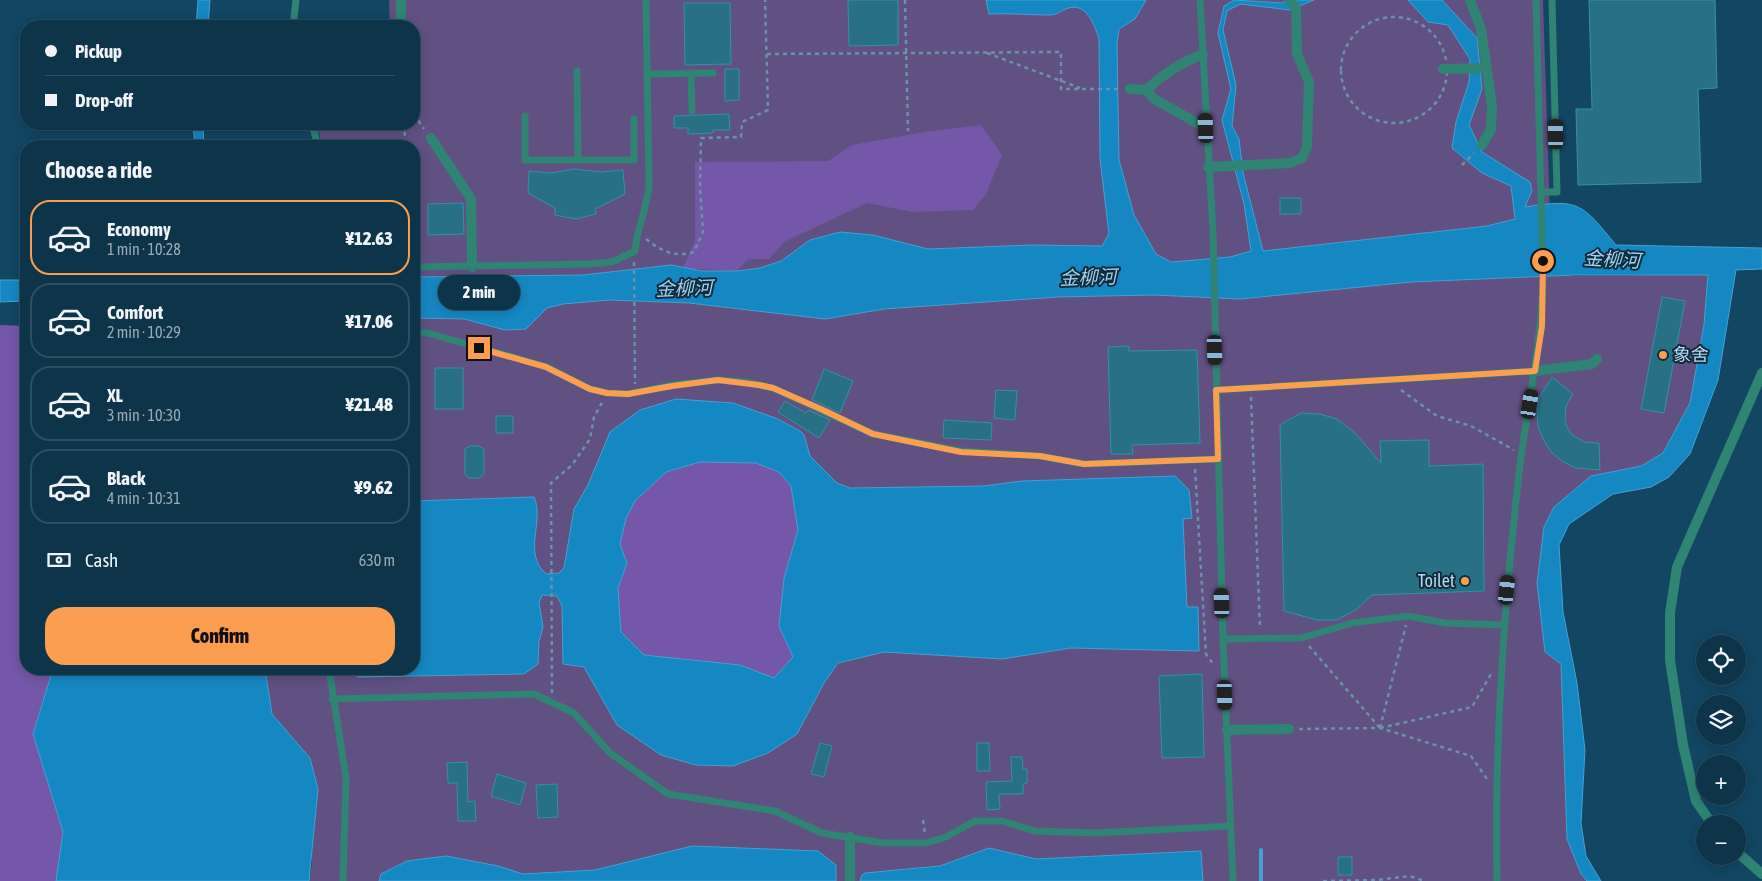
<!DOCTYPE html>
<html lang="en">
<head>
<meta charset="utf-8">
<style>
  body { margin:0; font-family:"Asap Condensed","Noto Sans SC",sans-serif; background:#1c3f54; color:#f1f3f6; height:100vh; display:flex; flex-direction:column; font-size:19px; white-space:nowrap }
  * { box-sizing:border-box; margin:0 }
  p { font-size:16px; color:#9baab5 }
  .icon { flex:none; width:28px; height:28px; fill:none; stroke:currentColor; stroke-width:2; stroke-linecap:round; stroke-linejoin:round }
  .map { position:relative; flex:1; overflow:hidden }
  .panel { position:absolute; left:20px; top:140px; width:400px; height:535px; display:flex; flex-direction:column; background:#0e344a; border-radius:20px; box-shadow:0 2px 12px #0003,0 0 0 1px #2e4f62 }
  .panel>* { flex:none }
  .guide { position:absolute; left:20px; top:20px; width:400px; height:110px; border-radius:20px; box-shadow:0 2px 12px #0003,0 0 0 1px #2e4f62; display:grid; align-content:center; height:110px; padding:0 25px; background:#0e344a }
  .tools { position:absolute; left:1696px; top:635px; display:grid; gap:10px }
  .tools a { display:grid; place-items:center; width:50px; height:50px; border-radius:50%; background:#0e344a; box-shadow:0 2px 12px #0003,0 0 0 1px #2e4f62; font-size:25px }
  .end { position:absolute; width:22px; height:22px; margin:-11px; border:6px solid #fb9e50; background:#111; box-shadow:0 0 0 2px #111 }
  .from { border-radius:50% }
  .bubble { position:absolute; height:35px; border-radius:18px; background:#0e344a; box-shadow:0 2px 12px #0003,0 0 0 1px #2e4f62; font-size:16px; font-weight:800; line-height:35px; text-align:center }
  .car { position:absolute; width:15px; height:30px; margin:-15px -8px; border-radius:6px; box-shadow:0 0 4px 1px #0007; background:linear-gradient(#222 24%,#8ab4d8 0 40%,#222 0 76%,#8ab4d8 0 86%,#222 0) }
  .guide b { display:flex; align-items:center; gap:18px; height:48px; font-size:19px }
  .guide b+b { border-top:1px solid #2e4f62 }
  .guide i { width:12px; height:12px; background:#f1f3f6 }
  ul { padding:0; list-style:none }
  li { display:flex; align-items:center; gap:15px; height:75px; margin:0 10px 8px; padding:0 15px; border:2px solid #2e4f62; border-radius:20px }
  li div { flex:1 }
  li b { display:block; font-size:19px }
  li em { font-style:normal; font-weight:800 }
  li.active { border-color:#fb9e50 }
  li>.icon { width:45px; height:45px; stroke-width:1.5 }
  h2 { padding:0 25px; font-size:22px; line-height:60px }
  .pay { display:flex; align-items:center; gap:12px; height:55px; padding:0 25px; font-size:19px }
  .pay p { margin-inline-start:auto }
  .action { display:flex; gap:10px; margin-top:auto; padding:10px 25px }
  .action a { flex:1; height:58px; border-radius:20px; background:#fb9e50; color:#111; font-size:20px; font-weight:800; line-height:58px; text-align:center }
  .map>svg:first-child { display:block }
</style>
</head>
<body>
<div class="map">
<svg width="1762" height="881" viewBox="0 0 1762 881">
  <rect width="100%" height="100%" fill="#124663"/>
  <path fill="#615082" d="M389 0H1543L1552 276 1709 275 1704 325 1690 403 1663 453 1641 466 1591 476 1544 527 1537 583 1545 652 1561 664 1567 839 1581 874 1587 881H309L312 864 310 758 272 714 265 669H414V146H322L317 124H414V26H390Z"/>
  <path fill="#7457a9" d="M981 125 1002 155 986 194 973 210 913 212 867 203 784 242 769 259H748L737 271 683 268 695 241V162L828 161 852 145 924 132Z
    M0 325 26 326V669H53L33 734 63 832 56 881H0Z
    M700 462 756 463 779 472 791 486 798 530 784 578 779 626 793 657 774 678 740 665 644 655 621 632 618 588 627 563 620 544 626 518 635 501 666 472Z"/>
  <path fill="#1588c3" stroke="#46a0d0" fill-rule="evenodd" d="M198 0H210L208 26H196Z
    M986 0H1146L1135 19 1119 29 1117 44 1119 160 1134 215 1156 254 1171 262 1230 257 1251 251 1244 204 1222 120 1231 89 1218 33 1224 6 1234 0 1282 3 1288 0H1314L1290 10 1240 4 1227 11 1223 30 1236 85 1232 126 1239 139 1243 173 1263 251 1487 226 1515 219 1511 186 1482 173 1452 148 1456 122 1469 82 1470 59 1448 25 1428 22 1408 0H1442L1477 38 1482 89 1469 125 1482 152 1530 182 1532 191 1525 207C1580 198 1582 204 1616 245L1762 248V269L1736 270 1718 380 1690 454 1669 477 1651 487 1613 494 1569 524 1559 545 1563 612 1577 683 1585 750 1581 823 1586 856 1601 881H1587L1581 874 1567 839 1561 664 1545 652 1537 583 1544 527 1554 507 1591 476 1641 466 1663 453 1690 403 1704 325 1708 275H1575L1411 282 1240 299 1153 295 1058 297 884 309 825 319 689 303 610 300 563 304 547 308 526 329 505 330 464 319 414 318V277L583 275 671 265 702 271H737L760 268 781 261 810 240 840 232 873 235 928 249 1032 245 1102 246 1109 234 1100 159 1099 39C1095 26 1086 0 1066 9 1059 12 1057 15 1048 15 1028 15 1009 13 989 14Z
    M193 124H203L204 146H195Z
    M0 280H26V301L0 302Z
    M676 399 733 403 778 419 800 431 804 435 810 456 837 483 850 488 984 486 1022 481 1175 476 1189 490 1192 518 1183 519 1187 607H1198L1199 651 1071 648 1002 659 884 652 838 663 824 683 797 734 768 753 733 766 696 765 661 755 617 725 584 667 563 664 562 606 557 596 542 595 539 603 543 627 539 641 538 664 524 674 357 677V669H414V501L534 497C545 522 522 552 546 574L559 573 564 568 574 509 588 485 610 432 640 410ZM700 462 756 463 779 472 791 486 798 530 784 578 779 626 793 657 774 678 740 665 644 655 621 632 618 588 627 563 620 544 626 518 635 501 666 472Z
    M53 669H265L272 714 310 758 318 789 309 881H56L63 832 33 734Z
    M692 846 818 851 836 865V881H379L381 874 407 861 446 856 498 866 523 874 595 870Z
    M989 848 1036 859 1201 851 1203 881H860L862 875 865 873 940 866Z"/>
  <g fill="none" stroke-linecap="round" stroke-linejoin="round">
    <path stroke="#46a0d0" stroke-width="4" d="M1261 850V881"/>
  </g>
  <path fill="#287184" stroke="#3490a8" d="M848 0H898V45L849 46Z
    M1589 0H1715L1717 88 1698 89 1701 182 1578 185 1576 109H1592Z
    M684 3H730L731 64 685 65Z
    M725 69H739V100L725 101Z
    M729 114 730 130H713V133L688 134V128H674V116Z
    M574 169 601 172 623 170 625 194 595 209 596 214 576 219 555 215V208L528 193 529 171 551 173Z
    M1280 198H1301V214H1280Z
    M463 203 464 234 428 235V204Z
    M1662 297 1685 301 1664 413 1641 409Z
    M1129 346V351L1197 350 1200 443 1132 445 1133 454H1111L1108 347Z
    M435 368H463V409H435Z
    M824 369 853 381 840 413 812 400Z
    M1552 377 1573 394 1566 406 1565 420 1567 427 1571 434 1584 442 1599 443 1600 470 1575 468 1562 461 1551 452 1543 439 1538 426 1537 412 1539 398Z
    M996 390 1017 391 1015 420 994 418Z
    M785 401 806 413 808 410 830 420 819 438 778 412Z
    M1301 413 1320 414 1337 419 1354 432 1381 463 1380 441 1429 440V466L1483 464 1484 591 1372 595 1357 609 1337 620H1317L1284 611 1280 425Z
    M496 416H513V433H496Z
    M944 420 992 423 991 440 943 438Z
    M470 446H479L484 449V474L479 478H469L465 474V449Z
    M1202 674 1204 757 1162 758 1159 676Z
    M820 743 832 746 824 777 811 774Z
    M977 743H989L990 771H977Z
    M1011 757H1022L1023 769H1027V783L1023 784V794H999L1000 809 987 810 986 782 1012 781Z
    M467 762 468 802 475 801 476 821H458L457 783H448L447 763Z
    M497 774 526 783 520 805 491 796Z
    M557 784 558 817 538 818 536 785Z
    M1338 857H1352V875H1338Z"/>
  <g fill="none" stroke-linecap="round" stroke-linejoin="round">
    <path stroke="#6992ac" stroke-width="2.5" stroke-dasharray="4 4" stroke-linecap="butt" d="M905 0 908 131
      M1341 70a53 53 0 1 1 106 0a53 53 0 1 1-106 0Z
      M987 53 1080 88
      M767 54 1061 52V89H1120
      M414 114 424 129
      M404 124 405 138
      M1462 165 1474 153
      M646 239C661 251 675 258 694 252L703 232 700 187 701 138 741 137 742 122 768 110 765 0
      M634 262 635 384
      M1401 390 1437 416 1471 426 1514 450
      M1251 397 1260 629
      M1195 469 1206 654 1214 665
      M1309 646 1380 728
      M552 693 551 483 572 465 590 439 594 417 603 401
      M1380 728 1472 707 1491 674
      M1380 728 1406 625
      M1299 729 1380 728 1471 756 1487 779
      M923 820 925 834
      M1323 881 1377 880 1410 876 1424 881"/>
    <path stroke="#2f8474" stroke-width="7" d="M1200 0 1213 232 1223 639 1233 881
      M293 26 296 0
      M577 71 578 160
      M691 73 692 111
      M647 74 713 73
      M525 116V160H634V119
      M312 124 318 146
      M1541 192H1557L1552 0
      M414 267 590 264 612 262 635 251C637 228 647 208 649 186L646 0
      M414 332 428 333 547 367 590 389 607 393 628 394 672 385 718 380 745 382 773 388 873 434 961 451 1040 456 1084 464 1218 459
      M1216 390 1535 371
      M1223 639 1301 638 1352 623 1408 616 1446 623 1504 625
      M329 669 346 778 343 881
      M332 699 534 694 574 713 610 753 668 794 775 811 822 833 883 843H926L946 837 975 821H1002L1035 831 1096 833 1231 826
      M1497 881C1494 742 1504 603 1520 465 1528 403 1541 343 1543 281L1536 0"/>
    <path stroke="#2f8474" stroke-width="10" d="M401 0V26
      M1470 0 1481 29 1492 106 1491 129 1482 145
      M1203 54C1182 62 1162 75 1146 90L1154 99 1206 128
      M1443 69 1486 68
      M1130 89 1146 90
      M431 138 471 199 472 267
      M1208 167 1290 163 1302 158 1307 147 1309 82 1297 54 1296 9 1290 0
      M1535 371 1592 364 1597 359
      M1227 730 1289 729
      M1712 824 1696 801 1683 745 1670 660V613L1677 567 1762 373
      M850 837V881
      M1738 853 1762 874"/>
  </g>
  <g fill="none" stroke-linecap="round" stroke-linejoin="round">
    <path stroke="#fb9e50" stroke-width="6" d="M479 348 546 367 590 389 607 393 628 394 672 386 718 380 759 385 773 388 823 410 873 434 961 452 1040 456 1084 464 1218 459 1216 390 1535 371 1542 326 1543 261"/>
  </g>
  <g fill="#fb9e50" stroke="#0f2b3c" stroke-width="2">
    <circle cx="1663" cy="355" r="5"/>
    <circle cx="1465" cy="581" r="5"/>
  </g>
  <g text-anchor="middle" stroke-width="4" stroke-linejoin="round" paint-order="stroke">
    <g font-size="18" fill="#b8d8ee" stroke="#0f2b3c" text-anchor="start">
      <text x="1673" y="361">象舍</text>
      <text x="1455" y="587" text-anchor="end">Toilet</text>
    </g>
    <g font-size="19" font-style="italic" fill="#a4d1ef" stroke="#0f2b3c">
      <text transform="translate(1612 259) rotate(3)" y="7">金柳河</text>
      <text transform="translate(1088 277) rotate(-2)" y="7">金柳河</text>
      <text transform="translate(684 288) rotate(-2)" y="7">金柳河</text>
    </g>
  </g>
</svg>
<div class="tools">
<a><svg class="icon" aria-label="locate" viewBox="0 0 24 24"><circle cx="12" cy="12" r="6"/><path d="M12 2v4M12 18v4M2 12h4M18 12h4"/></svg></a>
<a><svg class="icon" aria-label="layers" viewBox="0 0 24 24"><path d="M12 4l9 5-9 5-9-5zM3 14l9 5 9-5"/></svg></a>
<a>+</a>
<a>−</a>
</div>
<i class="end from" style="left:1543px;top:261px"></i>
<i class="end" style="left:479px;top:348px"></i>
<div class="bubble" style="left:438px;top:275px;width:82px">2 min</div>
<i class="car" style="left:1206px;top:128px;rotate:358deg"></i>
<i class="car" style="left:1556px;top:134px;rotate:359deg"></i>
<i class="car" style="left:1215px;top:350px;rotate:178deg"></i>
<i class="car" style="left:1530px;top:404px;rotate:9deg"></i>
<i class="car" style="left:1507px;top:590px;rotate:6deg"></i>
<i class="car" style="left:1222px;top:603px;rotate:358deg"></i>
<i class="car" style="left:1225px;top:695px;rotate:178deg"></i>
<div class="guide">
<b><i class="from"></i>Pickup</b>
<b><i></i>Drop-off</b>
</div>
<section class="panel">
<h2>Choose a ride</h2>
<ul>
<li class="active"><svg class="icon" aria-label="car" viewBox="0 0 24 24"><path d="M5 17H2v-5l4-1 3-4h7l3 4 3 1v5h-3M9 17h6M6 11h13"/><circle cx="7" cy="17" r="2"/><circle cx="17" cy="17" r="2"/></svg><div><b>Economy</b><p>1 min · 10:28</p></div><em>¥12.63</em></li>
<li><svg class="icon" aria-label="car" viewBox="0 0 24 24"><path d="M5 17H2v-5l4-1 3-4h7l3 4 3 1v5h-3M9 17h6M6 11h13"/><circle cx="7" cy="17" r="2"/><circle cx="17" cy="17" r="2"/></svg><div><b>Comfort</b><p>2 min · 10:29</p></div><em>¥17.06</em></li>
<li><svg class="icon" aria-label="car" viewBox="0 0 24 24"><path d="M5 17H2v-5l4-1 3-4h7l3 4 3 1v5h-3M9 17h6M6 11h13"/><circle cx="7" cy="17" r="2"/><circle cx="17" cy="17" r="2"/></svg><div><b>XL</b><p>3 min · 10:30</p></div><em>¥21.48</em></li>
<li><svg class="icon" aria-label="car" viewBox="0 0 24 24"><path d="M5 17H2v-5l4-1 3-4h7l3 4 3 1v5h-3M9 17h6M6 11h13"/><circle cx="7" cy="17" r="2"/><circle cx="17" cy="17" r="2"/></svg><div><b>Black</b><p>4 min · 10:31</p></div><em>¥9.62</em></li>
</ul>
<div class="pay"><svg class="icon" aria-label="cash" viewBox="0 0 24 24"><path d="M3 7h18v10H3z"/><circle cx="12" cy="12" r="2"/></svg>Cash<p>630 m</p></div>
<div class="action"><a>Confirm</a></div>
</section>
</div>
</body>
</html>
